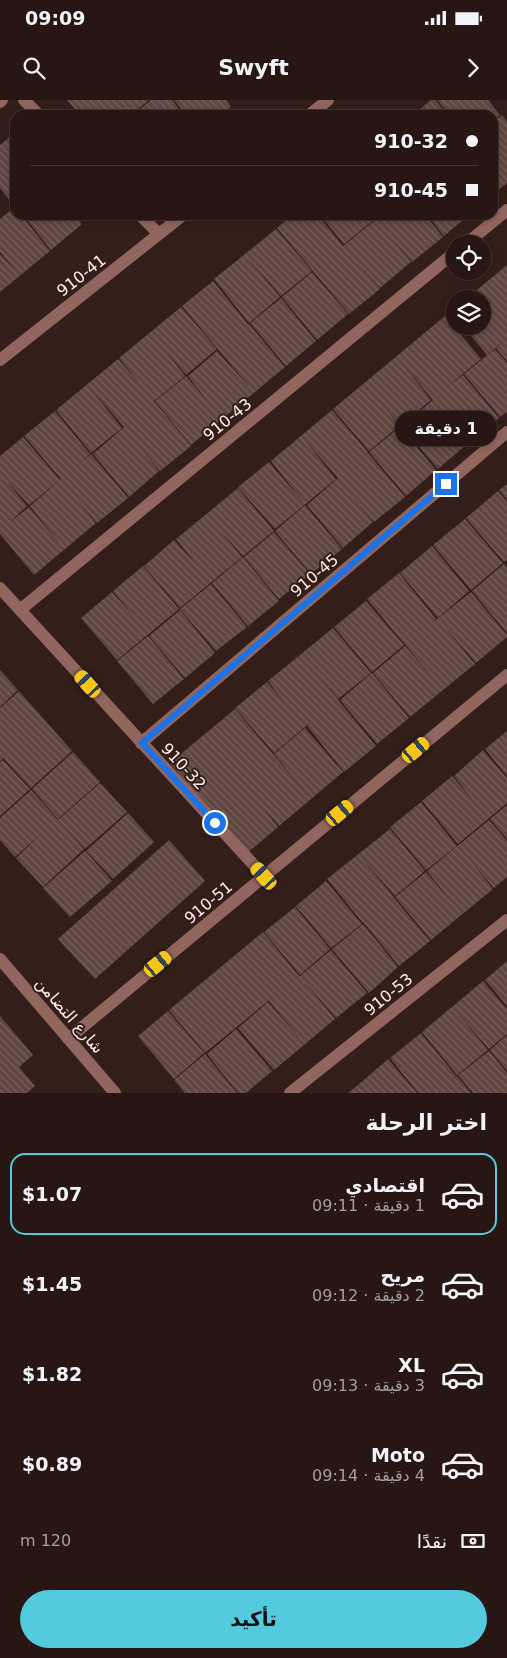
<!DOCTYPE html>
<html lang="ar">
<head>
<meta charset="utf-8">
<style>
  body { margin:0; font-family:"DejaVu Sans",Cairo,sans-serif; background:#2f1f1d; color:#f1f3f6; direction:rtl; height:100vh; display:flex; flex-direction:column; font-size:19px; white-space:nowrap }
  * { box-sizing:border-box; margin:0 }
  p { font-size:16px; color:#a49fa0 }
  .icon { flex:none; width:28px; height:28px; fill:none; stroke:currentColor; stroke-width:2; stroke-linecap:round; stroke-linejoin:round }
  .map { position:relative; height:993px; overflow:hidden; direction:ltr }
  .drawer { display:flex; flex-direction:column; background:#271614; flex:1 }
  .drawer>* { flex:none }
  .top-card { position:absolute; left:10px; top:10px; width:488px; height:110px; border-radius:15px; box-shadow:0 2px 8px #0003,0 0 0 1px #433534; direction:rtl; display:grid; align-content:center; height:110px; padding:0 20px; background:#271614 }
  .tools { position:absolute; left:446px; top:135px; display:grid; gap:10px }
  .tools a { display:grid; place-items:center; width:45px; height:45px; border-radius:50%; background:#271614; box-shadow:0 2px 8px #0003,0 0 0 1px #433534; font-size:25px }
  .end { position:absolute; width:22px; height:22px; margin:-11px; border:6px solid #1a73e8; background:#fff; box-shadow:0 0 0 2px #fff }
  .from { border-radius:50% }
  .bubble { position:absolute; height:35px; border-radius:18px; background:#271614; box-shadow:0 2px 8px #0003,0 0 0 1px #433534; font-size:16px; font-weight:600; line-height:35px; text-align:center; direction:rtl }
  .car { position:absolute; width:15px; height:30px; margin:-15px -8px; border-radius:6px; box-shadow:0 0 4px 1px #0007; background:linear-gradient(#f5c518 24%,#345 0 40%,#f5c518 0 76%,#345 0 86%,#f5c518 0) }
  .top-card b { display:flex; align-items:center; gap:18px; height:48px; font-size:19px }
  .top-card b+b { border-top:1px solid #433534 }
  .top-card i { width:12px; height:12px; background:#f1f3f6 }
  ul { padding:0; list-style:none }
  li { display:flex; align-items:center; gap:15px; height:82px; margin:0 10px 8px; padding:0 10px; border:2px solid transparent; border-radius:15px }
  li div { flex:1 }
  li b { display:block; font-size:19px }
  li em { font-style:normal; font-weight:600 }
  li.current { border-color:#54cade }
  li>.icon { width:45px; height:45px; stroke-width:1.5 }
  h2 { padding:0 20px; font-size:22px; line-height:60px }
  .pay { display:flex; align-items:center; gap:12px; height:55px; padding:0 20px; font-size:19px }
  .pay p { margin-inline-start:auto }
  .action { display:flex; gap:10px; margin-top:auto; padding:10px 20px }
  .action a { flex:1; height:58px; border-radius:30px; background:#54cade; color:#111; font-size:20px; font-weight:600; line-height:58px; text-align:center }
  .status { display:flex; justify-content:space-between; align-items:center; height:35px; padding:0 25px; background:#271614; direction:ltr }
  .status svg { height:14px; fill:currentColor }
  header { display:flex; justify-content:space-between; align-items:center; height:65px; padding:0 20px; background:#271614; font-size:22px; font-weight:600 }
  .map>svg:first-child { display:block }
</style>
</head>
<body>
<div class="status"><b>09:09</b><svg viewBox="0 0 49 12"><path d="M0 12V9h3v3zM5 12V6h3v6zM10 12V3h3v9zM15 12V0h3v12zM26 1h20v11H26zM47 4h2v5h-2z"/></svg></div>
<header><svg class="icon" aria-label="forward" viewBox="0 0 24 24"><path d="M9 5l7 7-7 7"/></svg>Swyft<svg class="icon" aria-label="search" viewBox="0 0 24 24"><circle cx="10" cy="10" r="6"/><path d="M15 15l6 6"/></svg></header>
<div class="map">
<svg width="507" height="993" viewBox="0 0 507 993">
  <defs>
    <pattern id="building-back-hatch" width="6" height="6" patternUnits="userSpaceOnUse" patternTransform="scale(1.25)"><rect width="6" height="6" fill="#5f4641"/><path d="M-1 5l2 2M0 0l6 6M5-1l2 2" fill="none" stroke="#77615d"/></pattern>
  </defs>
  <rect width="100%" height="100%" fill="#341e1a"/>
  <path fill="url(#building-back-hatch)" d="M67 0H149L131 15H80Z
    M151 0H172L184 15H133Z
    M174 0H226L231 7 221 15H186Z
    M431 0H435L448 15H413Z
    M437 0H488L500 15 492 21V15H450Z
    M502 15 507 22V83L492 95V68L504 81 492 67V23Z
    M10 37 15 44V107L0 88V45Z
    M15 107V115H21L50 151 0 192V154L18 173 0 152V119Z
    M23 115H74L82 124 51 150Z
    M292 115H318L343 146 381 115H425L443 137 412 162 389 135 411 162 380 188 357 162 380 189 349 214 277 128Z
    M320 115H372L375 119 344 144Z
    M427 115H469L444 136Z
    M276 129 312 171 281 196 247 157 280 197 249 223 214 179Z
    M507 165V238L487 255 463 226H482V199H466Z
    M312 172 348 214 317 240 282 197Z
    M213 181 248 224 246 226 249 224 285 267 191 345 155 301 186 276 209 303 188 276 217 251 252 290 182 206Z
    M281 198 316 241 286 266 250 223Z
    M181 207 217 249 186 275 164 249 185 276 154 301 191 346 160 371 137 344 159 371 129 397 93 354 124 327 89 287 122 328 91 353 56 310 118 259 140 284 119 258Z
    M445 216 481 259 446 288 463 275 499 318 469 344 446 316 467 344 438 369 402 327 433 300 401 262 431 300 400 326 378 298 399 326 369 351 333 309Z
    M507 238V261L496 248Z
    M495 249 507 263V312L500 317 464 274Z
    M332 310 368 352 366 354 368 353 405 397 374 422 351 395 373 422 343 448 307 405 338 378 303 338 336 379 275 429 238 387 269 362 303 402 271 361Z
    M55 311 90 354 78 365 91 354 128 398 97 423 74 396 96 423 34 475 0 434V356L23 337 60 380 29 405 6 380 27 406 9 423 29 407 62 447 30 406 61 379 24 336Z
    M400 327 436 370 406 396 369 352Z
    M507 384V400L499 390Z
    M238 388 274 431 243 456 221 431 242 457 180 508 144 466 174 440 197 465 176 439Z
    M498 391 507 402V460L504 462 466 418Z
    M305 405 342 449 311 474 275 431Z
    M465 419 503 463 471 490 433 445Z
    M274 432 310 474 279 499 244 457Z
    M432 446 469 491 438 518 400 473Z
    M243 457 279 501 248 526 212 483Z
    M504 464 507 468V533L472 491Z
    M143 466 179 509 117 560 81 518 112 492 134 517 113 491Z
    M399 473 436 519 432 523 471 492 507 535V537L476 563 443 525 475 564 410 617 373 573 405 546 438 584 367 499Z
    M211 484 247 527 216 551 180 509Z
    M366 501 404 545 372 572 334 527Z
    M180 510 215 553 185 578 149 536Z
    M333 528 371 573 338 599 306 561 376 646 344 672 307 626 311 622 274 653 235 608 267 582 285 603 268 581Z
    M148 536 184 579 153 604 117 561Z
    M0 570 18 590 0 607Z
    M372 573 409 618 377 644 340 600Z
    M19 591 72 651 31 688 4 659 5 657 0 661V608Z
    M235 609 309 697 274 654 305 628 343 672 279 726 261 705 278 727 246 754 170 663Z
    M507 631V676L485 649Z
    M483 650 507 678V703L458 744 422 701 452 676 475 703 454 676Z
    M73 652 100 682 58 719 32 689Z
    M3 660 30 689 0 716V662Z
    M100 683 127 712 85 749 58 720Z
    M31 690 84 749 43 787 16 758 40 735 15 757 0 740V718Z
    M421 702 457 746 426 770 390 727Z
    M507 705V739L490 719Z
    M128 713 154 742 113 779 86 751Z
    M489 720 507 741V777L494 788 472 762 493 789 431 840 395 797 426 772 451 801 427 771Z
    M390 729 425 771 395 796 360 756 394 797 392 799 394 798 430 841 399 866 364 823 369 819 363 823 327 779Z
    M169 740 205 781 95 879 58 839Z
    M85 751 112 781 70 817 43 788Z
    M326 781 362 824 331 848 296 806Z
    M295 807 330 849 300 875 264 832Z
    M363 824 398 867 369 893 332 849Z
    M263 832 299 876 297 877 300 876 335 919 274 970 238 928 268 902 303 942 269 901 273 897 205 953 169 910Z
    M331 850 367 893 336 918 300 876Z
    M507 861V906L485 880Z
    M483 881 507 909V934L489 949 454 909 488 950 457 975 422 932Z
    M168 911 204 953 174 979 138 936Z
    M0 916 33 955 19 967 35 986 27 993H0Z
    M236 929 272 971 246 993H238L207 954Z
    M421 933 456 976 451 980 457 976 471 993H418L390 958Z
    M507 935V971L490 950Z
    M489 951 507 973V993H473L458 975Z
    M205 954 237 993H185L174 980Z
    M388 959 417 993H348L358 985Z"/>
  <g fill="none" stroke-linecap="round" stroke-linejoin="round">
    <path stroke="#91665e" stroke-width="12" d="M24 0 39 15
      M0 2 2 0
      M309 15 328 0
      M140 115 159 134
      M466 144 507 110
      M0 260 183 115
      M0 488 264 776
      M20 510 455 152
      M141 643 507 332
      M0 859 115 993
      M68 939 507 575
      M290 993 507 820"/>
  </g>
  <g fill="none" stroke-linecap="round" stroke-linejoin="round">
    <path stroke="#1a73e8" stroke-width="6" d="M215 723 142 643 446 384"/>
  </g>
  <g text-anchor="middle" stroke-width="4" stroke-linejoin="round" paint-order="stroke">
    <g font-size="16" fill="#ffeeeb" stroke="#341e1a">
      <text transform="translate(81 175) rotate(-38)" y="6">910-41</text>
      <text transform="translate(227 319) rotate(-39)" y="6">910-43</text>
      <text transform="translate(314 475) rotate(-40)" y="6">910-45</text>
      <text transform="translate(184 666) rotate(47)" y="6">910-32</text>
      <text transform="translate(208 802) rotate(-40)" y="6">910-51</text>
      <text transform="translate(388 894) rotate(-39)" y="6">910-53</text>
      <text transform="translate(70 915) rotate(49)" y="6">شارع التضامن</text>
    </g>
  </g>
</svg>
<div class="tools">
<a><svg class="icon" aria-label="locate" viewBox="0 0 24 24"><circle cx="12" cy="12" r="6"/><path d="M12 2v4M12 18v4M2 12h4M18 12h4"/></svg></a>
<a><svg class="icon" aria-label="layers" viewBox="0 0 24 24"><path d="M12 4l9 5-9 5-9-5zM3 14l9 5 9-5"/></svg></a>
</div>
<i class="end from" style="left:215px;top:723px"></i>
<i class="end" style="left:446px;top:384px"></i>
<div class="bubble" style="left:395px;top:311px;width:102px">1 دقيقة</div>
<i class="car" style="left:88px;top:584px;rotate:318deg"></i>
<i class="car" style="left:416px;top:650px;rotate:50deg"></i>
<i class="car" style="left:340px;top:713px;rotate:50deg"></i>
<i class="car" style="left:264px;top:776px;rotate:318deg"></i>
<i class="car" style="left:158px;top:864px;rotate:50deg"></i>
<div class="top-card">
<b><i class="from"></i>910-32</b>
<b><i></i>910-45</b>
</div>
</div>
<section class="drawer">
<h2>اختر الرحلة</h2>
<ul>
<li class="current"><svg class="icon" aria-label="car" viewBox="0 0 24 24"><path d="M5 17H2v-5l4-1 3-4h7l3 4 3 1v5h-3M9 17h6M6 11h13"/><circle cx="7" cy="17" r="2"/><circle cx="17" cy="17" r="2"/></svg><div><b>اقتصادي</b><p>1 دقيقة · 09:11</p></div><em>$1.07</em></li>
<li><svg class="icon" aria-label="car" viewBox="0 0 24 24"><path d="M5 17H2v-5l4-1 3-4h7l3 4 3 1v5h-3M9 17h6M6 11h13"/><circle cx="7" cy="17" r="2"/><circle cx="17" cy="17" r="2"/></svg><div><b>مريح</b><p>2 دقيقة · 09:12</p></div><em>$1.45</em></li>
<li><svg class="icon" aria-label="car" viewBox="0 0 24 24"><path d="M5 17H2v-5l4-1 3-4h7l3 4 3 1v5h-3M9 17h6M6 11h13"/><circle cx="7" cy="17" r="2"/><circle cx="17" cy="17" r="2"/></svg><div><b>XL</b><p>3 دقيقة · 09:13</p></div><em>$1.82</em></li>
<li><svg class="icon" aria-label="car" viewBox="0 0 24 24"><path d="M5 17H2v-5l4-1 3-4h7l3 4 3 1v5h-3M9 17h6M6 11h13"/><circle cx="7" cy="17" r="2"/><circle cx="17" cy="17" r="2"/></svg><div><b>Moto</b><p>4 دقيقة · 09:14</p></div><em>$0.89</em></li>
</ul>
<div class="pay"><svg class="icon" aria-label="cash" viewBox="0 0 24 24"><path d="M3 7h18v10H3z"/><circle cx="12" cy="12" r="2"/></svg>نقدًا<p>120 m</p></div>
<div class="action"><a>تأكيد</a></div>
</section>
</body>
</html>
